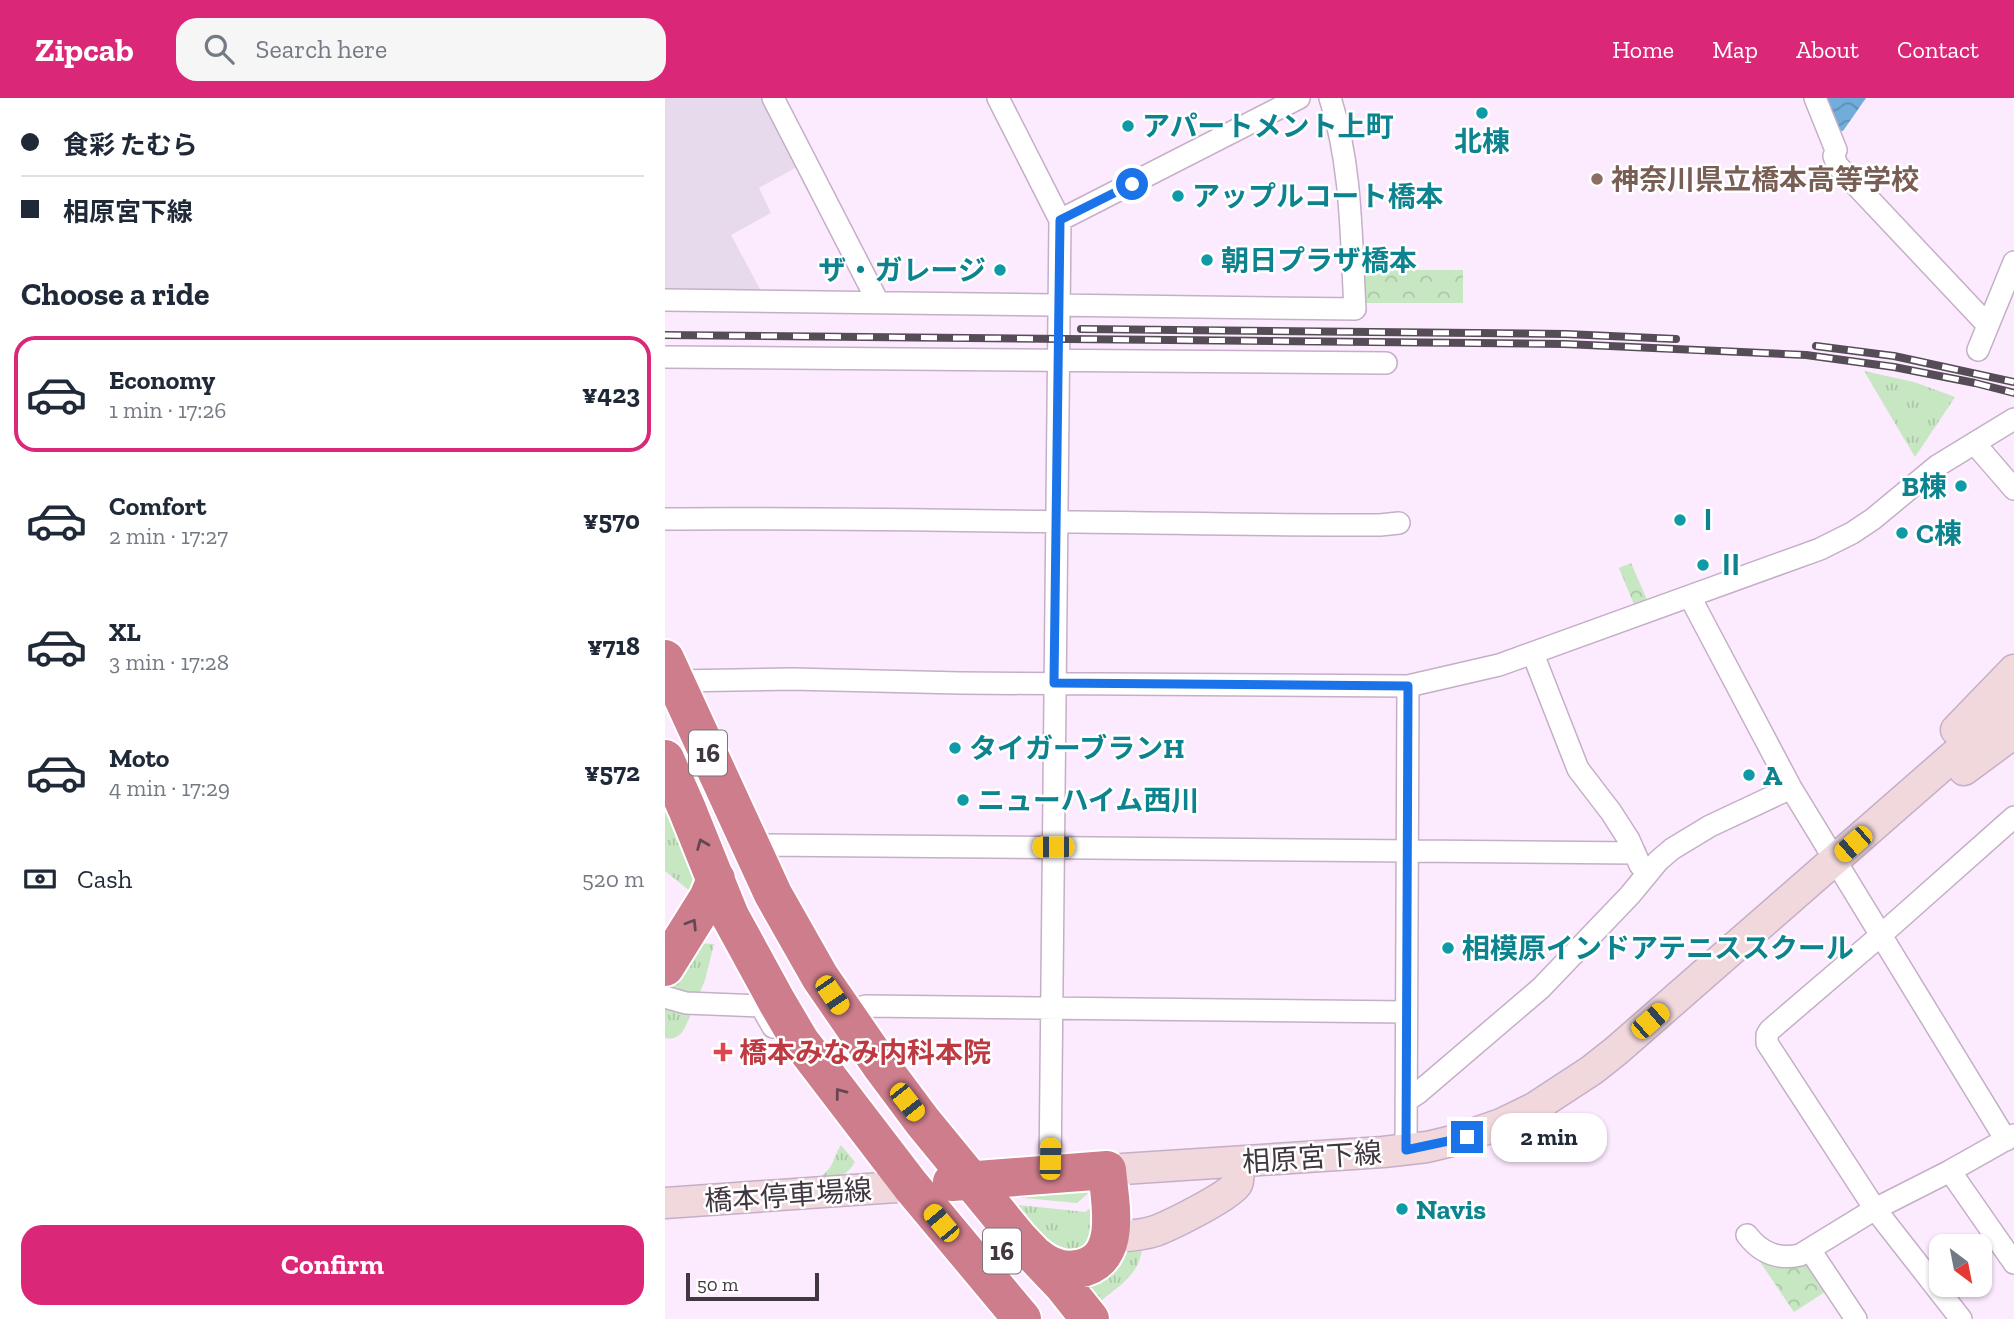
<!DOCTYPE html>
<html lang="en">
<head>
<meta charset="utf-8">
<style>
  body { margin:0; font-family:"Zilla Slab","Noto Sans JP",serif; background:#f6f6f7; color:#1f2937; height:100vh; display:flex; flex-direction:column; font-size:26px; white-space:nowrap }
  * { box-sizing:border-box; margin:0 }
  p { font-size:23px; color:#747a83 }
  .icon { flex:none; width:38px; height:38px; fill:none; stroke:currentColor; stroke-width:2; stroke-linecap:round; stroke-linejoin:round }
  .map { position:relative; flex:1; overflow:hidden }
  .side { display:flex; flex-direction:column; background:#fff; width:665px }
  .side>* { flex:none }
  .banner { display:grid; align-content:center; height:154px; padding:0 21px; background:#fff }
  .needle { width:46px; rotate:148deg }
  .fabs { position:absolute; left:1264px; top:1136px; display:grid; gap:14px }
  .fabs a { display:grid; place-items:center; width:63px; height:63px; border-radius:14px; background:#fff; box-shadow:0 2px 5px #0004; font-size:35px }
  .scale { position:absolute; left:21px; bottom:18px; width:133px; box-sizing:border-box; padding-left:7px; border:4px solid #403741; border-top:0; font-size:19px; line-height:24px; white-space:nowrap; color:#403741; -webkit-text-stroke:5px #fff; paint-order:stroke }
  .end { position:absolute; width:32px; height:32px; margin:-16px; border:9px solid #1a73e8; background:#fff; box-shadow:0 0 0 4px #fff }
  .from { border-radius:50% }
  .bubble { position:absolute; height:49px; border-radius:21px; background:#fff; box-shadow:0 2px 5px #0004; font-size:23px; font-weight:700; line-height:49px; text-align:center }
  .car { position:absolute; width:21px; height:42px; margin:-21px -10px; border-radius:9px; box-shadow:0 0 5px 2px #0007; background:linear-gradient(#f5c518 24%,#345 0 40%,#f5c518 0 76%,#345 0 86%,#f5c518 0) }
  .banner b { display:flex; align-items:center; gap:24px; height:66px; font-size:26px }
  .banner b+b { border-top:2px solid #e0e1e3 }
  .banner i { width:18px; height:18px; background:#1f2937 }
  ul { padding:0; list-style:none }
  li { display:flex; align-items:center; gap:21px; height:116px; margin:0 14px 10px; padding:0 7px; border:4px solid transparent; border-radius:21px }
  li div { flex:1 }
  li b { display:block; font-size:26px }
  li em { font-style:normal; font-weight:700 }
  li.selected { border-color:#db2777 }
  li>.icon { width:63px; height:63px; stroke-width:1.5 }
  h2 { padding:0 21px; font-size:32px; line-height:84px }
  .pay { display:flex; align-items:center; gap:18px; height:77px; padding:0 21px; font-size:26px }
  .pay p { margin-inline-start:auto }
  .cta { display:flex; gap:14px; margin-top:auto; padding:14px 21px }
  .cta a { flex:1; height:80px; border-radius:21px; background:#db2777; color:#fff; font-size:28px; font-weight:700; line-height:80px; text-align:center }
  header { display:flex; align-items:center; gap:42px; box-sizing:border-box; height:98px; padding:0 35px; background:#db2777; color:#fff }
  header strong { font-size:33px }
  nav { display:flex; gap:38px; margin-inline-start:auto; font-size:24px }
  .search { width:490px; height:63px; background:#f6f6f7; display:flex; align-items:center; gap:18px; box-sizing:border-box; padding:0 24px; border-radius:21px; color:#747a83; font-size:26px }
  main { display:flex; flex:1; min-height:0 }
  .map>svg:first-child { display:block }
</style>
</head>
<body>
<header>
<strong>Zipcab</strong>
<div class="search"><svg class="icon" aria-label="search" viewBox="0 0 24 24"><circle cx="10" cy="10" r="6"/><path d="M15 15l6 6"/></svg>Search here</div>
<nav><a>Home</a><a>Map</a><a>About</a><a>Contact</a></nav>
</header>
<main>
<section class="side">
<div class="banner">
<b><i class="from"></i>食彩 たむら</b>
<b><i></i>相原宮下線</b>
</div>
<h2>Choose a ride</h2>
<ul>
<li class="selected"><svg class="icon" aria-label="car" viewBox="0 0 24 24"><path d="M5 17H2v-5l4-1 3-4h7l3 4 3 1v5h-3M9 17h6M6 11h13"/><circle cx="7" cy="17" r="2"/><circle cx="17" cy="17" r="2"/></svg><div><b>Economy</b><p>1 min · 17:26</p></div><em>¥423</em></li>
<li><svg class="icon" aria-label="car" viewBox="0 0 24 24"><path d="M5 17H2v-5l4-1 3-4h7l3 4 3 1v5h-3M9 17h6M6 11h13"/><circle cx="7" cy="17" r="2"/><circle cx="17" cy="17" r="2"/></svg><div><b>Comfort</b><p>2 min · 17:27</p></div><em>¥570</em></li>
<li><svg class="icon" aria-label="car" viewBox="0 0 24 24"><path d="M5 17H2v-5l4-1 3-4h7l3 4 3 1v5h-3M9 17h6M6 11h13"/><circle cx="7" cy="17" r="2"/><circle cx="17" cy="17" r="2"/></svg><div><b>XL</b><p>3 min · 17:28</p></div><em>¥718</em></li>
<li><svg class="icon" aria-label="car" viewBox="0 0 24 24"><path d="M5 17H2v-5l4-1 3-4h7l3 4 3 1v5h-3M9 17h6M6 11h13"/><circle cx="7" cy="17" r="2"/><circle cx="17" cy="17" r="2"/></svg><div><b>Moto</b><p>4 min · 17:29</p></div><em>¥572</em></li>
</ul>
<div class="pay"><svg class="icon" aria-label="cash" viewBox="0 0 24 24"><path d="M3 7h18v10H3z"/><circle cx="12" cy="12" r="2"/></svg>Cash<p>520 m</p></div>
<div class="cta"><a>Confirm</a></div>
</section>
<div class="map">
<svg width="1349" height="1221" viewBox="0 0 1349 1221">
  <defs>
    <pattern id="grass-tufts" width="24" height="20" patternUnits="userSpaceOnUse" patternTransform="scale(1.75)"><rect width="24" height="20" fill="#c6e7c1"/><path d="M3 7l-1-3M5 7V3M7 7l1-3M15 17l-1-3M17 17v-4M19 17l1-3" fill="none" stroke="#abc7a7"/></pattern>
    <pattern id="park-crowns" width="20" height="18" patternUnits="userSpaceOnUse" patternTransform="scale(1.75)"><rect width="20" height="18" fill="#c6e7c1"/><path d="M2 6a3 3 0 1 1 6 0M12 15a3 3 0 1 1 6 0" fill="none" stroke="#abc7a7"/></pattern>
    <pattern id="water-waves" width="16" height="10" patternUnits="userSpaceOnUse" patternTransform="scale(1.75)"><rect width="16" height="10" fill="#71acda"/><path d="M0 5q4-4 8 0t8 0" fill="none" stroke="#5e8db2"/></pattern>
  </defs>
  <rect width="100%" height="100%" fill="#fceafe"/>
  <path fill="#e8daed" d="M0 0H100L134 68 94 90 106 115 66 137 96 193 0 191Z"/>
  <path fill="url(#grass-tufts)" d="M1199 273 1249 284 1290 299 1250 359Z
    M0 683 35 782 30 797 0 773Z
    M26 845 49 846 40 882 33 899 1 889 0 886Z
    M0 907 27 914C20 928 18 943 0 940Z
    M176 1047 190 1064C181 1080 171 1079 154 1080 171 1068 167 1060 176 1047Z
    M427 1092 412 1105 348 1099 345 1093Z
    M433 1105 428 1149 389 1156 344 1106 420 1114Z
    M478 1144C476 1175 459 1184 437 1202L434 1208 418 1180 448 1158Z"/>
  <path fill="url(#park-crowns)" d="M694 172H798V205H697Z
    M966 465 983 504 970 509 954 470Z
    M1089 1155 1114 1168 1144 1166 1163 1192 1129 1214Z"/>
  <path fill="url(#water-waves)" d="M1158 0H1201L1178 33 1170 32Z"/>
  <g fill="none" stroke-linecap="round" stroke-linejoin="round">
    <defs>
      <path id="street" d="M108 0 213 204
        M333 0 395 122 385 1076
        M1150 0 1171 52 1169 58 1172 67 1318 222 1324 225 1349 164
        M395 122 634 0
        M0 202 690 211C686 141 687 67 665 0
        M1313 252 1324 225
        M0 259 721 265
        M1310 346 1349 391
        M0 421C238 419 477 427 715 427L734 425
        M1025 499 1126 690 1341 1042
        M868 556 913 671 946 714 964 742 975 767
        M10 583 127 581 295 585 743 588 834 567 1155 451 1187 435 1208 421 1272 368 1349 321
        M87 750 100 747 970 755
        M0 899 21 905 96 908 108 929
        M179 914 201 908 741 914
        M741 1003 753 995 876 890 965 797 993 763 1007 751 1045 728 1126 690
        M741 1052 743 588
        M1285 1073 1349 1165
        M1082 1137C1096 1155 1113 1162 1135 1157L1210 1111 1285 1073 1349 1037
        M1145 1152 1191 1221
        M1296 1221 1210 1111 1102 945V937L1105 932 1216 837 1349 719"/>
      <path id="secondary" d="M1291 632 1349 572
        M1299 672 1349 635
        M442 1072 718 1054 762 1049 787 1043 836 1026 869 1010 927 972 951 953 1349 605
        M0 1105 246 1088
        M446 1139C461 1138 476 1138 490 1133 504 1128 567 1097 572 1086 575 1080 573 1071 573 1064"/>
      <path id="highway" d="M0 561 108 796 155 879 217 969 258 1024 354 1141 397 1186 425 1221
        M0 661 22 711 65 818 112 904 135 943 246 1088 357 1221
        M0 869 43 800 51 781
        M287 1084 442 1072C445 1106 459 1164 412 1171 396 1174 383 1168 371 1158"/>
    </defs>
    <use href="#street" stroke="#c5afc7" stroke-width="24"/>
    <use href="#secondary" stroke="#c5afc7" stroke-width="33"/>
    <use href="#highway" stroke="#fff" stroke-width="42"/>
    <use href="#street" stroke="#fff" stroke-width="21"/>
    <use href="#secondary" stroke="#f0d8dc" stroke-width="30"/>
    <use href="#highway" stroke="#cd7d8c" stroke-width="38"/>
    <defs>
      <path id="rail" d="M416 231 901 236 1011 241
        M0 237 900 246 1141 257 1229 269 1310 285 1349 295
        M1151 248 1229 258 1349 284"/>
    </defs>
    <use href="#rail" stroke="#564c57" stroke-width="8"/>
    <use href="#rail" stroke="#fff" stroke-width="5" stroke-dasharray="16" stroke-linecap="butt"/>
  </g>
  <defs><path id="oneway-chevron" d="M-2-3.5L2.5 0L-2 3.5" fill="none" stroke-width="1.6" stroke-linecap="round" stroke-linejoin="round" transform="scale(1.75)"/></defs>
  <g stroke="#634854">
    <use href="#oneway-chevron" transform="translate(37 746) rotate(-112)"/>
    <use href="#oneway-chevron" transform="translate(27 826) rotate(-58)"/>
    <use href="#oneway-chevron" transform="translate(175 995) rotate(-127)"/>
  </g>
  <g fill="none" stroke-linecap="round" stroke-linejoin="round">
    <path stroke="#1a73e8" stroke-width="9" d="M467 86 395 122 389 585 743 588 741 1052 802 1039"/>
  </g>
  <g fill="#0f9aa8" stroke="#fff" stroke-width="2.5">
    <circle cx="817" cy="15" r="7"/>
    <circle cx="463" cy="28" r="7"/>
    <circle cx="513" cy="98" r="7"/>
    <circle cx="542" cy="162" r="7"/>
    <circle cx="335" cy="172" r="7"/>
    <circle cx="1296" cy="388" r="7"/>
    <circle cx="1015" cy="422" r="7"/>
    <circle cx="1237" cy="435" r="7"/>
    <circle cx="1038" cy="467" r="7"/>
    <circle cx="290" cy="650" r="7"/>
    <circle cx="1084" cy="677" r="7"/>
    <circle cx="298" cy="702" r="7"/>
    <circle cx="783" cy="850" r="7"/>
    <circle cx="737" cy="1111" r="7"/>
  </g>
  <circle fill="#8d6e63" stroke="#fff" stroke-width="2.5" cx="932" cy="81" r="7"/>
  <path fill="#e0444e" stroke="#fff" stroke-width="2.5" d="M54.5 943.5h7v7h7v7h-7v7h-7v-7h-7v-7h7z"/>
  <g text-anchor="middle" stroke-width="5" stroke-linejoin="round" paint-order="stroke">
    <g fill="#fff" stroke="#79737a" stroke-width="2">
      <rect x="24" y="632.5" width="38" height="45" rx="5"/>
      <rect x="318" y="1130.5" width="38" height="45" rx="5"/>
    </g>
    <g font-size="26" font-weight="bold" fill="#403741">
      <text x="43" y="664">16</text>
      <text x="337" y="1162">16</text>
    </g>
    <g font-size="28" font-weight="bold" fill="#0d838f" stroke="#fff" text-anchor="start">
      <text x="477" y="38">アパートメント上町</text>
      <text x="817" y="53" text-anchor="middle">北棟</text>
      <text x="527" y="108">アップルコート橋本</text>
      <text x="556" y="172">朝日プラザ橋本</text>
      <text x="321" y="182" text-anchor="end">ザ・ガレージ</text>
      <text x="1282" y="398" text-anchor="end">B棟</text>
      <text x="1029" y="432">Ⅰ</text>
      <text x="1251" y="445">C棟</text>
      <text x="1052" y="477">Ⅱ</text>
      <text x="304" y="660">タイガーブランH</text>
      <text x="1098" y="687">A</text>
      <text x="312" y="712">ニューハイム西川</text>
      <text x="797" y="860">相模原インドアテニススクール</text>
      <text x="751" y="1121">Navis</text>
    </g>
    <g font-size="28" font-weight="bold" fill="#785e54" stroke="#fff" text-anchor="start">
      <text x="946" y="91">神奈川県立橋本高等学校</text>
    </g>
    <g font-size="28" font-weight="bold" fill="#be3a42" stroke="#fff" text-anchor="start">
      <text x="74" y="964">橋本みなみ内科本院</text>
    </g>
    <g font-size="28" fill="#403741" stroke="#fff">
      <text transform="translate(647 1059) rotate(-4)" y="10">相原宮下線</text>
      <text transform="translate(123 1097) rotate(-4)" y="10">橋本停車場線</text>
    </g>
  </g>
</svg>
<div class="fabs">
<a><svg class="needle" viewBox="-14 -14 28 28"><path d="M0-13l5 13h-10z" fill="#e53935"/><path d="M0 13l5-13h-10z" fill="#747a83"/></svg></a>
</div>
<div class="scale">50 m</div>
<i class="end from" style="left:467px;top:86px"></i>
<i class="end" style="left:802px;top:1039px"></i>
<div class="bubble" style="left:826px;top:1015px;width:116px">2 min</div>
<i class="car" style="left:1188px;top:746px;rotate:229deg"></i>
<i class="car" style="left:388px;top:749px;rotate:270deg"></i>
<i class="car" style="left:167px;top:897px;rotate:146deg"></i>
<i class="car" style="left:985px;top:923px;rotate:49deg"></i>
<i class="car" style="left:242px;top:1004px;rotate:142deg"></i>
<i class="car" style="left:385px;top:1061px;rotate:1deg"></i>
<i class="car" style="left:276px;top:1125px;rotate:320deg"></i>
</div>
</main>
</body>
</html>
